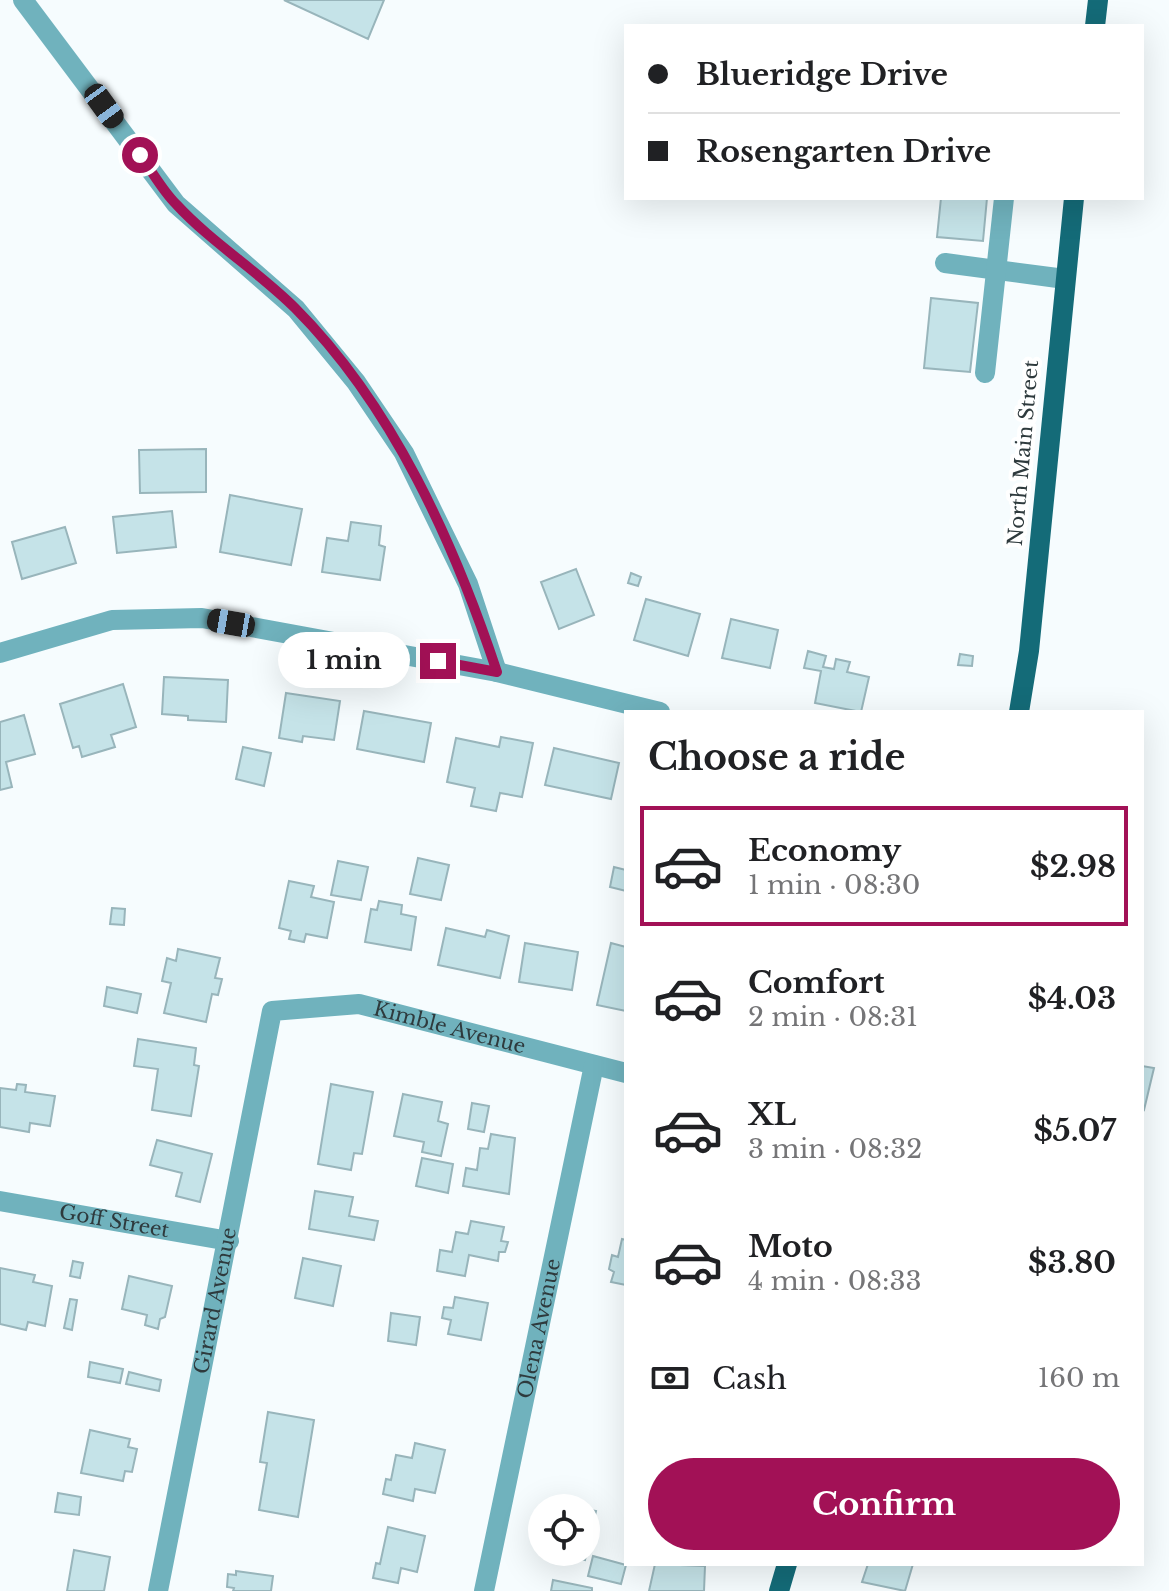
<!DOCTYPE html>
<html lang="en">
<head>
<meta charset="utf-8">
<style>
  body { margin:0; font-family:"Libre Baskerville",serif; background:#f2f2f2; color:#202124; height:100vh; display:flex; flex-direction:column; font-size:30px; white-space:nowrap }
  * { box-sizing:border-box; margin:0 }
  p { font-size:26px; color:#757577 }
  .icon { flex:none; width:44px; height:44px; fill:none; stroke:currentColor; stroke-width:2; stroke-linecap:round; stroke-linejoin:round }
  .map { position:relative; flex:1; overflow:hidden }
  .panel { position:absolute; left:624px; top:710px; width:520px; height:856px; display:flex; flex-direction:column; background:#fff; border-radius:0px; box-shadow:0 8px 32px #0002 }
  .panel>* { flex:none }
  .banner { position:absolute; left:624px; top:24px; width:520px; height:176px; border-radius:0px; box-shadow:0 8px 32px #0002; display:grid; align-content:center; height:176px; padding:0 24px; background:#fff }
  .fabs { position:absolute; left:528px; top:1494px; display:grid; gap:16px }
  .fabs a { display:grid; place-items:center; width:72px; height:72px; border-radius:50%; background:#fff; box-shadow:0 8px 32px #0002; font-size:40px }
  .end { position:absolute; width:36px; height:36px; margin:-18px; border:10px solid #a21156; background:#fff; box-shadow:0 0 0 4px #fff }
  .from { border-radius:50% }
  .bubble { position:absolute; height:56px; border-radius:28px; background:#fff; box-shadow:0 8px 32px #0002; font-size:26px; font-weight:700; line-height:56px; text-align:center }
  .car { position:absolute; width:24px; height:48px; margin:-24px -12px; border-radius:10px; box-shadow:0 0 6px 2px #0007; background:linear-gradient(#222 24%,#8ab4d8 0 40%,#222 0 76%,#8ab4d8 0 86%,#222 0) }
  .banner b { display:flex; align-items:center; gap:28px; height:76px; font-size:30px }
  .banner b+b { border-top:2px solid #e0e0e0 }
  .banner i { width:20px; height:20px; background:#202124 }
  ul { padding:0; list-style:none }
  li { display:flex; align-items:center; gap:24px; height:120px; margin:0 16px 12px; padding:0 8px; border:4px solid transparent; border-radius:0px }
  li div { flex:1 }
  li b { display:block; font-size:30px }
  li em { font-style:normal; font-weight:700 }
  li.current { border-color:#a21156 }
  li>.icon { width:72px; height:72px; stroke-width:1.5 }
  h2 { padding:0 24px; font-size:36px; line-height:96px }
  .pay { display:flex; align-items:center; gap:20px; height:88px; padding:0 24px; font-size:30px }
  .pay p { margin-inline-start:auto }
  .action { display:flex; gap:16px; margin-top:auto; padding:16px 24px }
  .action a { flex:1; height:92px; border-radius:48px; background:#a21156; color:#fff; font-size:32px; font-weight:700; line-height:92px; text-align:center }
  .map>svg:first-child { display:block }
</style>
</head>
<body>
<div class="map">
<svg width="1169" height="1591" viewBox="0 0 1169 1591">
  <rect width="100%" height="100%" fill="#f6fcfe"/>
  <path fill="#c5e3e8" stroke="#98b5bb" stroke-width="2" d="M284 0H384L368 39Z
    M941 198H987L983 241 937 237Z
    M931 298 978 303 970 372 924 368Z
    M206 449V492L140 493 139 450Z
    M230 495 302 509 291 565 220 552Z
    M172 511 176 547 117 553 113 517Z
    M351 522 381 526 379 545 385 547 380 580 322 572 327 538 348 541Z
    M65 527 76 563 22 579 12 542Z
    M576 569 594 615 559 629 541 582Z
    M631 573 641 577 638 586 628 583Z
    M646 599 700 614 688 656 634 640Z
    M731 619 778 630 770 668 722 658Z
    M808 651 826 656 823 667 834 669 836 659 850 662 847 672 869 677 861 712 815 703 821 671 804 668Z
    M960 654 973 656 972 666 958 665Z
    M164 677 228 680 226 722 188 720V716L162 714Z
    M123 684 136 727 111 735 115 747 82 757 79 746 73 748 60 704Z
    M286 693 340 701 334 740 303 736 302 742 279 738Z
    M364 711 431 723 424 762 357 749Z
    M24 715 35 754 6 762 12 787 0 790V722Z
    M501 737 533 743 522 797 500 793 496 811 471 806 475 788 447 782 456 738 499 747Z
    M243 747 271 753 264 786 236 779Z
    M554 748 619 763 611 799 545 785Z
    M418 858 449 865 441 900 410 894Z
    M338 861 368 867 361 900 331 895Z
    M614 867 626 870V891L610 887Z
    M289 881 314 886 311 897 334 902 327 938 306 934 304 942 289 939 291 931 279 928Z
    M379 901 402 905 401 914 416 917 411 950 365 942 371 909 377 910Z
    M112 908 125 909 124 925 110 924Z
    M446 928 485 937 487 930 509 936 500 978 438 965Z
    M525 943 578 952 572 990 519 982Z
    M611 943 626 947V1011L597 1005Z
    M178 949 220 958 215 978 222 979 218 995 212 994 206 1022 164 1013 171 983 162 981 167 958 176 961Z
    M107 987 141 994 137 1013 104 1006Z
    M138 1039 196 1048 194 1065 199 1066 191 1116 152 1110 158 1069 134 1066Z
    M1142 1066 1154 1068 1144 1110 1142 1109Z
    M17 1084 26 1085 25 1092 55 1096 50 1126 30 1123 29 1132 0 1127V1088L16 1090Z
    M331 1084 373 1092 362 1154 354 1153 351 1170 318 1164Z
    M403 1094 442 1102 438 1121 448 1124 441 1156 422 1152 424 1142 394 1136Z
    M472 1103 489 1106 484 1132 468 1129Z
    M491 1134 515 1138 509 1194 463 1186 466 1168 477 1170 480 1148 488 1149Z
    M157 1140 212 1154 200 1202 176 1196 182 1173 150 1165Z
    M422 1158 453 1164 448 1193 416 1186Z
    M315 1191 353 1197 349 1216 378 1221 374 1240 309 1229Z
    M471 1221 504 1227 501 1241 508 1242 505 1252H499L498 1261 469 1255 465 1276 437 1271 440 1250 452 1252 456 1232 468 1234Z
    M622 1239 626 1240V1285L611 1282 614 1272 609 1269 612 1255 618 1257Z
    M303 1258 341 1266 333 1306 295 1298Z
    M73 1261 83 1263 80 1278 70 1276Z
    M0 1268 35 1275 33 1282 52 1286 45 1326 28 1322 26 1330 0 1324Z
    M129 1276 172 1286 165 1317 160 1319 158 1329 145 1325 147 1315 122 1309Z
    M455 1297 488 1303 481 1340 448 1334 451 1320 442 1318 444 1307 453 1308Z
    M70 1299 77 1300 72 1330 64 1328Z
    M391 1313 420 1317 416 1345 388 1341Z
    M90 1362 123 1369 120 1383 88 1377Z
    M129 1372 161 1380 159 1391 126 1384Z
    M268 1412 314 1420 298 1517 259 1510 267 1463 260 1462Z
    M90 1430 130 1439 128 1447 137 1449 132 1472 125 1471 123 1481 81 1473Z
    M415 1443 445 1450 435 1493 415 1489 413 1501 383 1494 386 1479 391 1480 396 1455 412 1458Z
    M58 1493 81 1497 79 1515 55 1512Z
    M586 1509 596 1511 585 1560 568 1556 569 1552H586Z
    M388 1527 425 1536 417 1572 401 1568 398 1583 373 1578 376 1563 380 1564Z
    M74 1550 110 1557 104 1591H67Z
    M593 1556 626 1565 621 1584 588 1576Z
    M655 1564 705 1566 704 1591H649Z
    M868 1564H913L905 1591 862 1582Z
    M236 1571 273 1576 271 1591H233L234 1588 227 1587 228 1574 236 1575Z
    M553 1580 592 1588V1591H551Z"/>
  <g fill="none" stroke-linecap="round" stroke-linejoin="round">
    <g stroke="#70b2bd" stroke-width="20">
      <path d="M23 0 176 204 296 309 356 382 404 453 468 584 497 672"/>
      <path d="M945 263 1065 279"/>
      <path d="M985 373 1004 198"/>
      <path d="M0 653 112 620 202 618 497 672 660 712"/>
      <path id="s1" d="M0 1201 229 1241"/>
      <path id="s2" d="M158 1591 272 1011 359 1004 626 1073"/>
      <path id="s3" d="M484 1591 594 1065"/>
    </g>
    <path stroke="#146b78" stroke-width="20" d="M1095 26 1098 0
      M1019 712 1029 651 1074 198
      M779 1591 787 1564"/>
  </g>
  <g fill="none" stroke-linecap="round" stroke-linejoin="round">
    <path stroke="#a21156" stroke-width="10" d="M140 155C152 171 162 190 176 204 212 243 258 271 295 308 393 406 454 543 497 672L438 661"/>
  </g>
  <g text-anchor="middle" stroke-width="8" stroke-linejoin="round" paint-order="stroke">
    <g font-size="20" fill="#2e3a3d" stroke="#fff">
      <text transform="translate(1023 453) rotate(-85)" y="7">North Main Street</text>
      <text dy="7" stroke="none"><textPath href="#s2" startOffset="772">Kimble Avenue</textPath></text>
      <text dy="7" stroke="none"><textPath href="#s1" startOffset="116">Goff Street</textPath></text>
      <text dy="7" stroke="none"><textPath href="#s2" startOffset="296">Girard Avenue</textPath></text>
      <text dy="7" stroke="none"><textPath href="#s3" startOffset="268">Olena Avenue</textPath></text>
    </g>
  </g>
</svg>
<div class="fabs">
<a><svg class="icon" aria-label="locate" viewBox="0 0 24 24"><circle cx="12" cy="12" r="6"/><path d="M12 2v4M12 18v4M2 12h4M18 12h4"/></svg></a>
</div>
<i class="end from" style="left:140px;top:155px"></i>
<i class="end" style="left:438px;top:661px"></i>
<div class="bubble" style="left:278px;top:632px;width:132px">1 min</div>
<i class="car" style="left:104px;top:106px;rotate:144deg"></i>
<i class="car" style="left:231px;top:623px;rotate:280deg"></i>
<div class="banner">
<b><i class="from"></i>Blueridge Drive</b>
<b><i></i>Rosengarten Drive</b>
</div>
<section class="panel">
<h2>Choose a ride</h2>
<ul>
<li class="current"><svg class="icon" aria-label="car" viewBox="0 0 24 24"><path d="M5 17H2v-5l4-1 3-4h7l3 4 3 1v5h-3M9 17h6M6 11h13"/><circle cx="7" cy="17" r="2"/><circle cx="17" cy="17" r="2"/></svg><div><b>Economy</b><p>1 min · 08:30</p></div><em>$2.98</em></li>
<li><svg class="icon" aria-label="car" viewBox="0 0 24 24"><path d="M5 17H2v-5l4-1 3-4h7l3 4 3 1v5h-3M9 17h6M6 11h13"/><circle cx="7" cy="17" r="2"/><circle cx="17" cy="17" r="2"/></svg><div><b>Comfort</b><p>2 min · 08:31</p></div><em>$4.03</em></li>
<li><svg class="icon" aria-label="car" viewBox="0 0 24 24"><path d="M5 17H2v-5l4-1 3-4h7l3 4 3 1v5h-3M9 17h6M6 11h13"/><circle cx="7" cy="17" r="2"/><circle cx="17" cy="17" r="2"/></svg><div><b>XL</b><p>3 min · 08:32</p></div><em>$5.07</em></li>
<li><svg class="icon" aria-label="car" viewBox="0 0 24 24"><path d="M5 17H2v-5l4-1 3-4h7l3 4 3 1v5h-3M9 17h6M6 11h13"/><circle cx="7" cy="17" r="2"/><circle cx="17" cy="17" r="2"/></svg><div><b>Moto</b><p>4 min · 08:33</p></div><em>$3.80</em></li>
</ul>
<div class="pay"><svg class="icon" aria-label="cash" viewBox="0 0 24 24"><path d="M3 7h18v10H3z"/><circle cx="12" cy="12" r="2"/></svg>Cash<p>160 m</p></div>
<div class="action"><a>Confirm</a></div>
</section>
</div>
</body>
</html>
